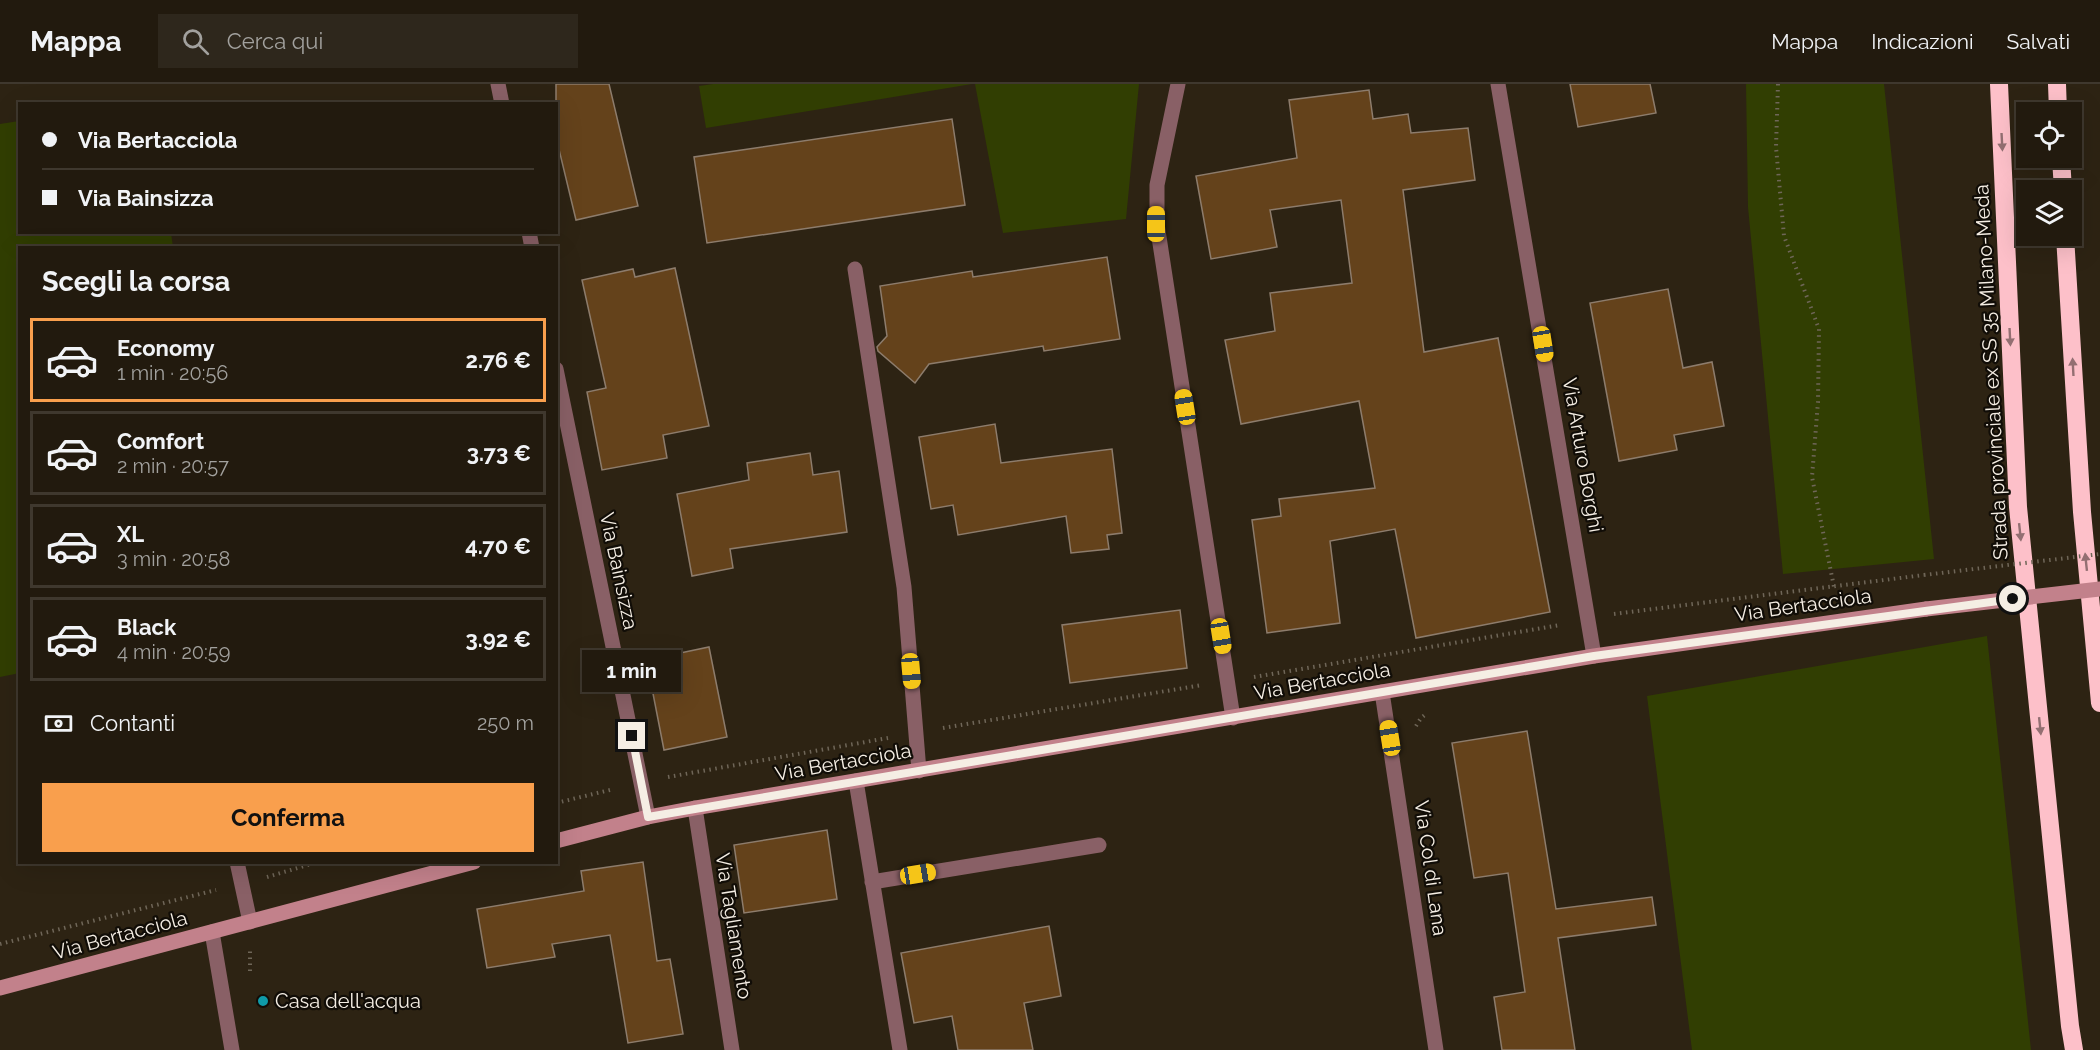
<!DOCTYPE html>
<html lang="it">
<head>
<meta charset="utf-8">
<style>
  body { margin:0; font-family:Raleway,sans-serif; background:#2e271c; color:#f1f3f6; height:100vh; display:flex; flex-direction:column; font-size:22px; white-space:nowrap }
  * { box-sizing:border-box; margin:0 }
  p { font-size:20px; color:#a2a19e }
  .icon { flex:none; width:33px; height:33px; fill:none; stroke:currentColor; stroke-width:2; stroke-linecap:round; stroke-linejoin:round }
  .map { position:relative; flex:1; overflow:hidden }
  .sheet { position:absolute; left:18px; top:162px; width:540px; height:618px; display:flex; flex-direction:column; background:#221a0e; border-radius:0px; box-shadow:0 6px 24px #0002,0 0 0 2px #3f382e }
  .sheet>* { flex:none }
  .hud { position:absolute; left:18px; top:18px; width:540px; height:132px; border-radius:0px; box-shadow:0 6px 24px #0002,0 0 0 2px #3f382e; display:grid; align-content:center; height:132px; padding:0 24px; background:#221a0e }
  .buttons { position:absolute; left:2016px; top:18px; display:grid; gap:12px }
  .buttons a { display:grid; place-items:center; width:66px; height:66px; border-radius:0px; background:#221a0e; box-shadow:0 6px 24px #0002,0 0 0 2px #3f382e; font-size:30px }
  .end { position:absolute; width:27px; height:27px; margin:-14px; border:8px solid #f5eee4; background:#111; box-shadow:0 0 0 3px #111 }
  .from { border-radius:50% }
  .bubble { position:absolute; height:42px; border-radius:0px; background:#221a0e; box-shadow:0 6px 24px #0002,0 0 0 2px #3f382e; font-size:20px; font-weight:700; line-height:42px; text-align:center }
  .car { position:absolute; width:18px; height:36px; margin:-18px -9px; border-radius:8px; box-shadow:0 0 4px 2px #0007; background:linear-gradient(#f5c518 24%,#345 0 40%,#f5c518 0 76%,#345 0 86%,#f5c518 0) }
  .hud b { display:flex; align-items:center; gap:21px; height:57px; font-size:22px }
  .hud b+b { border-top:2px solid #3f382e }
  .hud i { width:15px; height:15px; background:#f1f3f6 }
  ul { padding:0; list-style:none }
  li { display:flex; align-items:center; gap:18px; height:84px; margin:0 12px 9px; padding:0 12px; border:3px solid #3f382e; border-radius:0px }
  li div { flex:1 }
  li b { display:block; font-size:22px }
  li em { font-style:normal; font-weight:700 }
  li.current { border-color:#f99f4d }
  li>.icon { width:54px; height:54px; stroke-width:1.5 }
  h2 { padding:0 24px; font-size:27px; line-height:72px }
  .pay { display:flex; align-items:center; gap:15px; height:66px; padding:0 24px; font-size:22px }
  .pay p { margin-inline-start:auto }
  .button { display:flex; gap:12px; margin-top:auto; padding:12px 24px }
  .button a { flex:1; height:69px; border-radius:0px; background:#f99f4d; color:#111; font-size:24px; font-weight:700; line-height:69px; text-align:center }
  header { display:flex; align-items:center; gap:36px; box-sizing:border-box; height:84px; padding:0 30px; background:#221a0e; border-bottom:2px solid #3f382e }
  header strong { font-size:28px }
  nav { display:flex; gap:33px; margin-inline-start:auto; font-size:21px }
  .search { width:420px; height:54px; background:#2e271c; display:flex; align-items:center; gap:15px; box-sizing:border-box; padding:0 21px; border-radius:0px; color:#a2a19e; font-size:22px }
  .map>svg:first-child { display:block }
</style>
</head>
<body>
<header>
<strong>Mappa</strong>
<div class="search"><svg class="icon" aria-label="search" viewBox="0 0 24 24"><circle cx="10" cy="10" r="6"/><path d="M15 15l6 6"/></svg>Cerca qui</div>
<nav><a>Mappa</a><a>Indicazioni</a><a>Salvati</a></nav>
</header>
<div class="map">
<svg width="2100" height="966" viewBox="0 0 2100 966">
  <rect width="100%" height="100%" fill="#2d2313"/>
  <path fill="#313e02" d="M713 0H972L706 44 699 2Z
    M975 0H1139L1126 135 1003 149Z
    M1746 0H1884L1934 475 1783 490 1748 123Z
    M19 37 20 148 171 149 173 163 20 164V589L0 593V40Z
    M1987 552 2031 966H1692L1647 612Z"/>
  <path fill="#64421b" stroke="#8d7c6c" stroke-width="1.5" d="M556 0H609L638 122 576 136 556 53Z
    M1570 0H1650L1656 29 1578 43Z
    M1369 6 1373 35 1408 30 1411 49 1468 44 1475 96 1403 106 1424 268 1498 254 1550 528 1416 554 1395 445 1330 457 1340 539 1267 549 1252 436 1281 432 1279 415 1375 404 1359 317 1241 340 1225 256 1275 247 1270 209 1352 199 1341 116 1270 126 1277 163 1211 175 1196 92 1297 74 1289 16Z
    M952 35 965 121 707 159 694 73Z
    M1107 173 1120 255 1044 267 1043 262 929 280 915 299 878 267 877 263 887 252 880 202 972 187 973 193Z
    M675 184 709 342 663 351 667 374 602 386 587 308 606 304 582 196 633 185 635 193Z
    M1668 205 1683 284 1712 278 1724 342 1674 351 1677 366 1619 377 1590 219Z
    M995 340 1001 379 1112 365 1122 449 1107 451 1109 465 1071 469 1066 432 958 451 953 421 931 425 919 353Z
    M810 369 813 391 839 387 847 448 730 465 733 484 692 492 677 410 749 396 747 379Z
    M1180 526 1187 584 1070 599 1062 541Z
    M709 563 727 653 664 666 649 589 663 586 661 573Z
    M1527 647 1556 825 1652 813 1656 841 1558 854 1575 966H1502L1494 913 1525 908 1508 789 1474 794 1452 659Z
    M827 746 837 815 744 829 734 761Z
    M643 778 657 877 670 875 683 950 628 959 610 851 552 860 555 873 487 884 477 825 584 807 581 787Z
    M1049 842 1061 912 1024 919 1033 966H958L952 932 914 939 901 869Z"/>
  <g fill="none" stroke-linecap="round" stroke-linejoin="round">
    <path stroke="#6f6658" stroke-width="4" stroke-dasharray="1.5 4.5" stroke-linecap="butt" d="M1778 0 1776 63 1784 152 1819 245 1818 318 1812 393 1834 503
      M1614 530 1924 491
      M1254 593 1560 541
      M1416 642 1421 634 1426 630
      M943 644 1202 601
      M668 693 888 654
      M556 719 614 705
      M267 793 318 778
      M0 860 216 806
      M250 887V867"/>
    <path stroke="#896066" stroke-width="15" d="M855 185 904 503 919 687
      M856 697 900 966
      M237 778 250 838
      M872 798 1099 761
      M212 848 232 966"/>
    <path stroke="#896066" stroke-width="15" d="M498 0 502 20
      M1178 0 1157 101V140L1233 634
      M1498 0 1594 572
      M529 148 532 164
      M556 285 648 733
      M1382 608 1436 966
      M695 724 732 966"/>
    <path stroke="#c2818b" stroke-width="15" d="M556 757 648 733 695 724 1594 572 1926 525
      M0 904 474 778"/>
    <path stroke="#fdc0c9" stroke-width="18" d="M1999 0 2018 423 2070 942 2074 966
      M2057 0 2058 28
      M2061 74 2063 106
      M2065 152 2082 428 2100 619"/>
    <path stroke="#6f6658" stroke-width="4" stroke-dasharray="1.5 4.5" stroke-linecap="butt" d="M1924 491 2100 470"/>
    <path stroke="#c2818b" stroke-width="15" d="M1926 525 2100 505"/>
  </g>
  <defs><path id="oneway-solid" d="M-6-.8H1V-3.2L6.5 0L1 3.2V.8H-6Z" transform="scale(1.5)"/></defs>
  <g fill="#936f72">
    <use href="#oneway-solid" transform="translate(2002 58) rotate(87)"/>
    <use href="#oneway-solid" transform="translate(2010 253) rotate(87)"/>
    <use href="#oneway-solid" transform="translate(2073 283) rotate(-93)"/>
    <use href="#oneway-solid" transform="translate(2020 448) rotate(84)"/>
    <use href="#oneway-solid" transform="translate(2086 478) rotate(-96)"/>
    <use href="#oneway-solid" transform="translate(2040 642) rotate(84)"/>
  </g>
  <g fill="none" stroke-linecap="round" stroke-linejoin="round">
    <path stroke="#f5eee4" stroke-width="8" d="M632 652 648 733 1594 572 2013 515"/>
  </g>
  <circle fill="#0f9aa8" stroke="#110d07" stroke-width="2" cx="263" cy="917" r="6"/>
  <g text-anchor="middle" stroke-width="4.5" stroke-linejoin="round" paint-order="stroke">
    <g font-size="20" fill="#f5eee4" stroke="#110d07">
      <text transform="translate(1991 288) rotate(-93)" y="7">Strada provinciale ex SS 35 Milano-Meda</text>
      <text transform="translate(1583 371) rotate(80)" y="7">Via Arturo Borghi</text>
      <text transform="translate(619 487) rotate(78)" y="7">Via Bainsizza</text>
      <text transform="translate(1803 521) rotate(-8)" y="7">Via Bertacciola</text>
      <text transform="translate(1322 597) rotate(-10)" y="7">Via Bertacciola</text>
      <text transform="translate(843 678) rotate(-10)" y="7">Via Bertacciola</text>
      <text transform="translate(1431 784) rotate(82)" y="7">Via Col di Lana</text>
      <text transform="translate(734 842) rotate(81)" y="7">Via Tagliamento</text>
      <text transform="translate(120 851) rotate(-15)" y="7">Via Bertacciola</text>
    </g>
    <g font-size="20" fill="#f5eee4" stroke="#110d07" text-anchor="start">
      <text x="275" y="924">Casa dell'acqua</text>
    </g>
  </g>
</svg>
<div class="buttons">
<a><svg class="icon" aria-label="locate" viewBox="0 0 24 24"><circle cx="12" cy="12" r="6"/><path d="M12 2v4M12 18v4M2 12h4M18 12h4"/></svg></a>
<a><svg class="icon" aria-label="layers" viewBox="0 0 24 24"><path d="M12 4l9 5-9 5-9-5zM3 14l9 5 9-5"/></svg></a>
</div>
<i class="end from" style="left:2013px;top:515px"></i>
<i class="end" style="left:632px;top:652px"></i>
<div class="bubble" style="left:582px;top:566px;width:99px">1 min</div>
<i class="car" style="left:1156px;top:140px;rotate:0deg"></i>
<i class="car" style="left:1543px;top:260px;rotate:171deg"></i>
<i class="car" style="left:1185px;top:323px;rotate:351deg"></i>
<i class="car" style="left:1221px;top:552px;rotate:171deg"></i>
<i class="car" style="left:911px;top:587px;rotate:175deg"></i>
<i class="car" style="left:1390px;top:654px;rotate:351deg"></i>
<i class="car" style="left:918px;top:790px;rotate:81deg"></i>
<div class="hud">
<b><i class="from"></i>Via Bertacciola</b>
<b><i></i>Via Bainsizza</b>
</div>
<section class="sheet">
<h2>Scegli la corsa</h2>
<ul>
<li class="current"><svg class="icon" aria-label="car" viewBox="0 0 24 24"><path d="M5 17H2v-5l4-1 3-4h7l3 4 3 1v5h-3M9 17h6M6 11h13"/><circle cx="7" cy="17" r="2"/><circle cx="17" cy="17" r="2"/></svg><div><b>Economy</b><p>1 min · 20:56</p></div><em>2.76 €</em></li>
<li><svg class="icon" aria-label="car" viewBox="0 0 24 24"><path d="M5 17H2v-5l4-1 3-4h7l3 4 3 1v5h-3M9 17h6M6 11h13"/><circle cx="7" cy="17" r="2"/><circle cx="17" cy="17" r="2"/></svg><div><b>Comfort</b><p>2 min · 20:57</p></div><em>3.73 €</em></li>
<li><svg class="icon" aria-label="car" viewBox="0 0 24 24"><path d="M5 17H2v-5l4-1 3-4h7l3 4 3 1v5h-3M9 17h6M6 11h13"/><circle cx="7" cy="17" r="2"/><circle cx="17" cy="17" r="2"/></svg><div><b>XL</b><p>3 min · 20:58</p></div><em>4.70 €</em></li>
<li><svg class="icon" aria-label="car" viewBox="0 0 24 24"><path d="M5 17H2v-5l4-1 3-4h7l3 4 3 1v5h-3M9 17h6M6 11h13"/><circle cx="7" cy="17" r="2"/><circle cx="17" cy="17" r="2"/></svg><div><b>Black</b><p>4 min · 20:59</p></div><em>3.92 €</em></li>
</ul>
<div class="pay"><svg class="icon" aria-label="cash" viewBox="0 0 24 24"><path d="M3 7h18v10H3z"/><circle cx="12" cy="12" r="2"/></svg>Contanti<p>250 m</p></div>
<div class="button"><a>Conferma</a></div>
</section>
</div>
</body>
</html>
